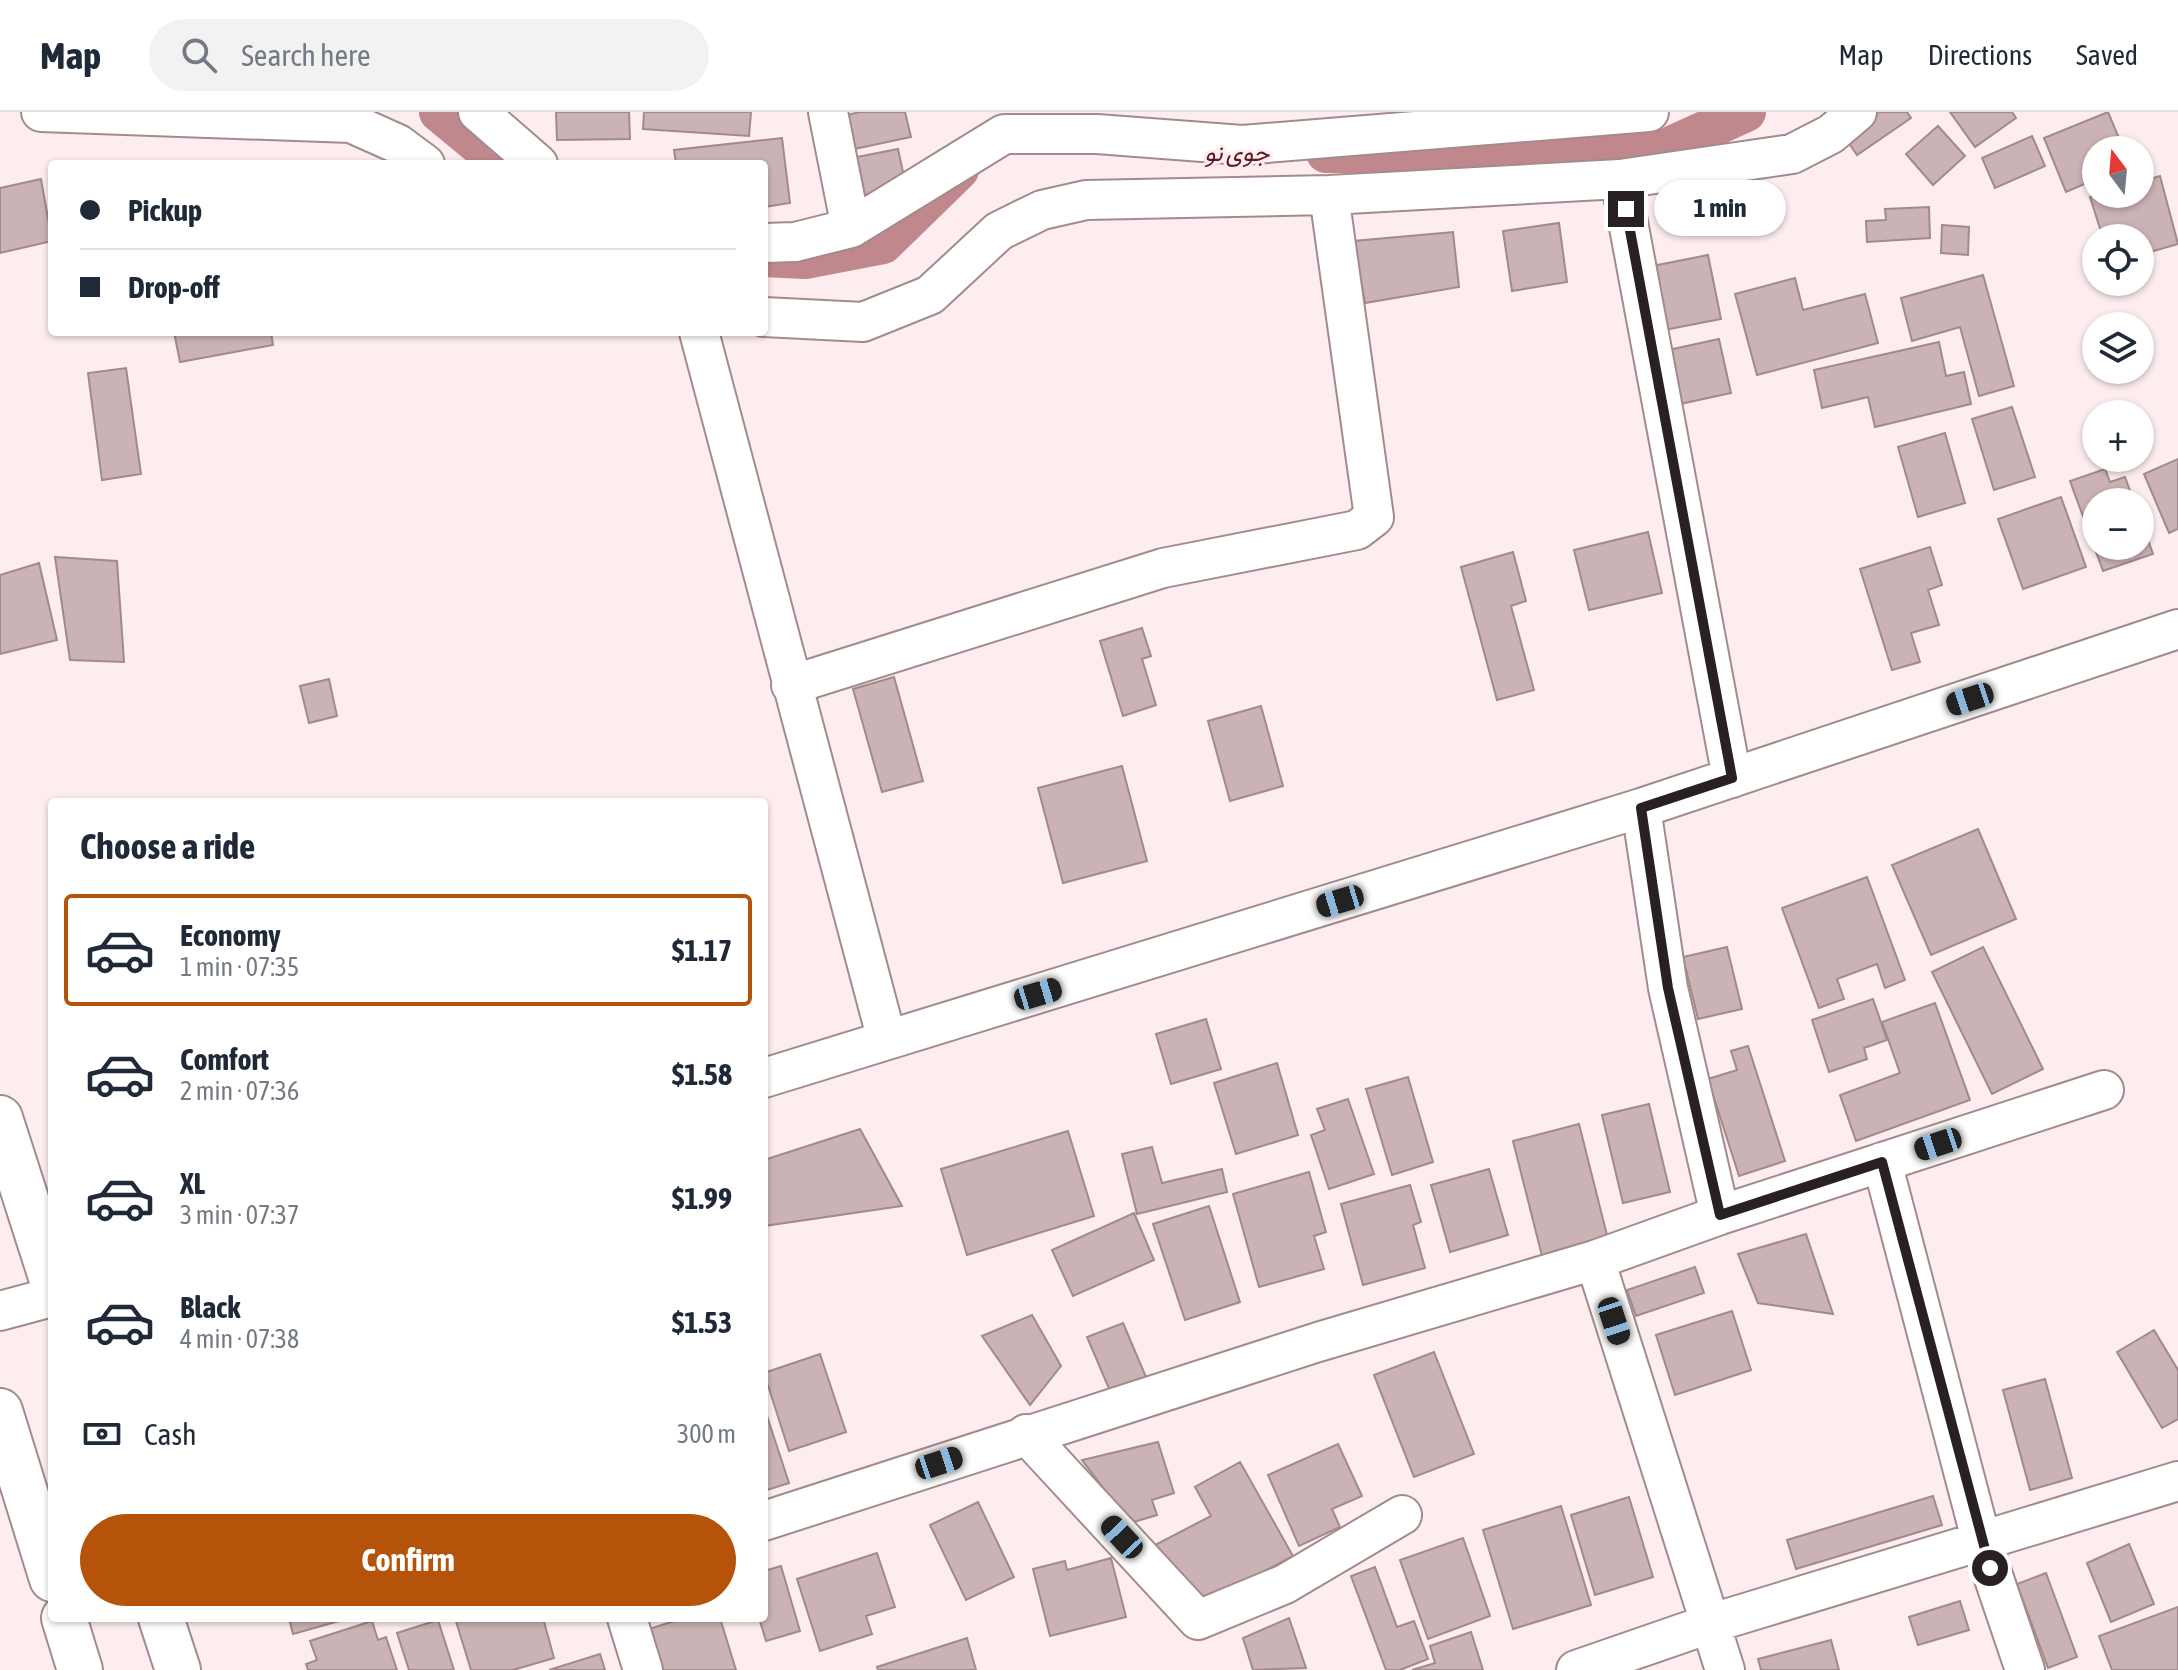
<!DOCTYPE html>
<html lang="en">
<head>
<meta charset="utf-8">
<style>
  body { margin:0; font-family:"Asap Condensed",Vazirmatn,sans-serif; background:#f2f2f3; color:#1f2937; height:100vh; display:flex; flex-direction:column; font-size:30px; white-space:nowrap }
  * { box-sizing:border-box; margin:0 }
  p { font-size:26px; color:#747a83 }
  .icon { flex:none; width:44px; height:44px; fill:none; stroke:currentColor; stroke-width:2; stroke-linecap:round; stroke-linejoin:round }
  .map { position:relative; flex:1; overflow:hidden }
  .drawer { position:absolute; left:48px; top:686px; width:720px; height:824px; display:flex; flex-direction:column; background:#fff; border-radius:8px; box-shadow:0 2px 6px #0004 }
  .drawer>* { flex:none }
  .guide { position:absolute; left:48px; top:48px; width:720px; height:176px; border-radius:8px; box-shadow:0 2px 6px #0004; display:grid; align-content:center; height:176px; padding:0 32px; background:#fff }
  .needle { width:52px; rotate:344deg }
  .controls { position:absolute; left:2082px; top:24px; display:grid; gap:16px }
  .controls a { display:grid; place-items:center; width:72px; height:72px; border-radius:50%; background:#fff; box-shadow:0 2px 6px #0004; font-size:40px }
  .end { position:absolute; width:36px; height:36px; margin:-18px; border:10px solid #292021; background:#fff; box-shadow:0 0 0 4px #fff }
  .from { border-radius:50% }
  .bubble { position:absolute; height:56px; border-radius:28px; background:#fff; box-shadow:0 2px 6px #0004; font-size:26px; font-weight:700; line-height:56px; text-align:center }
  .car { position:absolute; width:24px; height:48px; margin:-24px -12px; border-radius:10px; box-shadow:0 0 6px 2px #0007; background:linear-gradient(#222 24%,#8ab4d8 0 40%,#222 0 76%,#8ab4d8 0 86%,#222 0) }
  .guide b { display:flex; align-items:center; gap:28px; height:76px; font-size:30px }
  .guide b+b { border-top:2px solid #e0e1e3 }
  .guide i { width:20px; height:20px; background:#1f2937 }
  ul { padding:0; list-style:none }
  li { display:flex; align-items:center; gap:24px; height:112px; margin:0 16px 12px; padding:0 16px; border:4px solid transparent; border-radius:8px }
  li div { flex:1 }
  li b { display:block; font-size:30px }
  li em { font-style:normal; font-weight:700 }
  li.on { border-color:#b45309 }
  li>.icon { width:72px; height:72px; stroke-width:1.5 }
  h2 { padding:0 32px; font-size:36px; line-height:96px }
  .pay { display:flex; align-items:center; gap:20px; height:88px; padding:0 32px; font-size:30px }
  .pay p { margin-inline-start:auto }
  .primary-button { display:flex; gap:16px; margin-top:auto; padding:16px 32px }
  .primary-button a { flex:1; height:92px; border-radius:48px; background:#b45309; color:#fff; font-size:32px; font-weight:700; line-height:92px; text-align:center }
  header { display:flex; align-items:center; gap:48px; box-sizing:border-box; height:112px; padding:0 40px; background:#fff; border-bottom:2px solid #e0e1e3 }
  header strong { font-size:38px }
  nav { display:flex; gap:44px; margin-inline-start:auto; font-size:28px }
  .search { width:560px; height:72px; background:#f2f2f3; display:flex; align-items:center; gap:20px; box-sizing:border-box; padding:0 28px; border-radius:44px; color:#747a83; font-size:30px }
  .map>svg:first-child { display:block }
</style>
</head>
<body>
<header>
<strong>Map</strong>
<div class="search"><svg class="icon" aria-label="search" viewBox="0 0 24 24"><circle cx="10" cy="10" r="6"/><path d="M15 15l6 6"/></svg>Search here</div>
<nav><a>Map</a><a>Directions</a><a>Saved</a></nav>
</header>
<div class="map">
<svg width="2178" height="1558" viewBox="0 0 2178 1558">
  <rect width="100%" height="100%" fill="#fdedee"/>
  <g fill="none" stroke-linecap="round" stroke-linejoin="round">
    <path stroke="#c0888d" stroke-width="40" d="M439 0 502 52
      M1326 41 1658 40 1746 0
      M764 145 805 147 883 132 959 58"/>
  </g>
  <path fill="#cbb2b4" stroke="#a2898b" stroke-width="2" d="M556 0H629L630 27 557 28Z
    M644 0H751L749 24 643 17Z
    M860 0H905L911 25 845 39 838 5Z
    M1869 0H1907L1911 6 1857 43 1841 19Z
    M1950 0H2012L2016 6 1975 35Z
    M2108 0 2124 38H2096V67L2066 80 2044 26Z
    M1938 14 1965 44 1933 73 1906 42Z
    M2032 24 2045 54 1995 76 1982 46Z
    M782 26 790 91 764 95V52H676L674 38Z
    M898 37 906 74 865 83 857 45Z
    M2160 64 2178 132 2140 143V126H2103L2090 85 2140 82V70Z
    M41 67 52 129 0 141V76Z
    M1929 95 1930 126 1867 130 1866 109 1886 108 1885 97Z
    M1559 111 1567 170 1512 179 1503 119Z
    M1942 113 1969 115 1968 143 1941 141Z
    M1453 120 1459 175 1365 191 1354 129Z
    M1708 143 1721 207 1659 219 1647 155Z
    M1983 163 2014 274 1979 284 1960 215 1912 229 1901 186Z
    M1795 166 1803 198 1865 182 1878 231 1757 263 1735 182Z
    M174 220H271L273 233 180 250Z
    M1719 227 1731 281 1671 294 1659 240Z
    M1939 230 1946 264 1964 260 1971 292 1875 315 1868 285 1822 296 1814 258Z
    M126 256 141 362 102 368 88 261Z
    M2012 295 2035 365 1994 378 1972 307Z
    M1945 321 1965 391 1918 405 1898 335Z
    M2178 347V417L2169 421 2144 362Z
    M2105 357 2110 370 2125 365 2134 390H2096V434H2140V406L2153 442 2103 459 2070 369Z
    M2061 385 2086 455 2023 477 1998 407Z
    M1648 420 1662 481 1589 498 1574 438Z
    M1930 435 1942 473 1928 478 1939 513 1911 521 1920 550 1892 558 1860 457Z
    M1513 440 1526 489 1511 494 1534 578 1497 588 1461 455Z
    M55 445 117 449 124 550 70 548Z
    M39 451 57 528 0 542V463Z
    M1142 516 1151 544 1142 547 1156 593 1123 604 1100 529Z
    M894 565 923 669 882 680 853 577Z
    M329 567 337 604 309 611 300 574Z
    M1261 594 1283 674 1230 689 1208 609Z
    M1122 654 1147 749 1063 771 1038 676Z
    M1978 717 2016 807 1931 843 1892 753Z
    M1867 765 1905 868 1885 876 1877 852 1837 867 1844 887 1819 896 1782 796Z
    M1727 835 1742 897 1698 907 1683 845Z
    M1983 835 2043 957 1992 982 1932 860Z
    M1873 887 1887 928 1864 936 1867 947 1829 960 1812 908Z
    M1935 891 1970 988 1856 1029 1840 983 1900 961 1882 910Z
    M1206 907 1221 957 1171 972 1156 922Z
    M1748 934 1785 1049 1739 1064 1708 967 1737 958 1731 939Z
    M1277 951 1298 1023 1236 1042 1214 971Z
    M1408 965 1433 1050 1392 1063 1366 977Z
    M1348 987 1374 1062 1329 1077 1311 1023 1325 1018 1317 997Z
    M1649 992 1670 1080 1623 1091 1602 1003Z
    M1579 1012 1608 1127 1542 1144 1513 1029Z
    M860 1017 902 1094 764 1114V1048Z
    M1068 1019 1094 1104 967 1143 941 1057Z
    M1152 1035 1162 1071 1222 1057 1227 1080 1137 1102 1122 1042Z
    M1489 1057 1508 1123 1450 1140 1431 1073Z
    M1309 1060 1326 1120 1314 1124 1324 1157 1259 1175 1233 1082Z
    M1410 1073 1421 1110 1413 1113 1425 1156 1363 1173 1341 1092Z
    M1209 1094 1240 1190 1185 1208 1153 1112Z
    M1134 1101 1154 1148 1073 1184 1052 1138Z
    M1806 1122 1833 1202 1758 1191 1738 1142Z
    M1695 1155 1704 1181 1636 1204 1627 1178Z
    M1732 1199 1751 1258 1675 1283 1656 1223Z
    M1032 1203 1061 1254 1030 1293 982 1224Z
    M1123 1211 1146 1265 1110 1279 1087 1225Z
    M2154 1218 2178 1258V1307L2162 1316 2117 1240Z
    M1434 1240 1474 1342 1414 1365 1374 1263Z
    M820 1242 846 1320 789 1339 764 1261Z
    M2045 1267 2072 1366 2030 1378 2003 1278Z
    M766 1301 789 1371 764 1379V1302Z
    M1158 1330 1174 1381 1152 1388 1157 1403 1130 1411 1082 1348Z
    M1338 1332 1362 1384 1332 1397 1340 1415 1299 1434 1268 1363Z
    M1240 1350 1293 1444 1199 1494 1153 1434 1211 1404 1195 1375Z
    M1933 1384 1942 1413 1796 1457 1787 1428Z
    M1629 1385 1653 1465 1595 1483 1571 1403Z
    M978 1390 1014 1465 966 1488 930 1413Z
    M1561 1394 1591 1493 1513 1517 1483 1418Z
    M1463 1426 1490 1504 1428 1527 1400 1448Z
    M2129 1432 2154 1492 2111 1510 2087 1451Z
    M877 1441 895 1495 866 1504 872 1522 820 1539 797 1467Z
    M1111 1446 1126 1505 1050 1524 1033 1457 1065 1449 1067 1458Z
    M781 1454 800 1519 766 1529 759 1506H764V1459Z
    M1375 1455 1397 1515 1414 1509 1428 1547 1400 1558H1386L1351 1464Z
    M2046 1461 2077 1545 2048 1556 2017 1472Z
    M1960 1489 1969 1518 1918 1533 1909 1505Z
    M2178 1495V1558H2112L2099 1524Z
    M289 1506H350L293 1522Z
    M455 1506H543L554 1546 513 1558H471Z
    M684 1506H720L736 1558H659L646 1518Z
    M1289 1506 1306 1556 1253 1558 1243 1526Z
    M438 1508 454 1558H409L397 1521Z
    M372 1509 378 1528 386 1525 397 1558H308L306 1552 317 1548 310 1529Z
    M1471 1520 1483 1558H1412L1435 1551 1430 1534Z
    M967 1526 976 1558H878L877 1555Z
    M1831 1528 1839 1558H1761L1758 1547Z
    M600 1542 605 1558H549Z"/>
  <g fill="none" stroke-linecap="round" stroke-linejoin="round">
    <defs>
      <path id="street" d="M41 0 351 11 398 32 425 52
        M478 0 538 52
        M828 0 851 116
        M1620 67 1732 666
        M764 131 795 130 851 116 1004 22H1097L1242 33 1649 0
        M764 205 863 210 930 183 999 119 1042 98 1086 88 1329 83 1620 67 1792 42 1831 22 1857 0
        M699 220 887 928
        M791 573 1163 456 1357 418 1374 405 1329 83
        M1641 696 1668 876 1720 1103
        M764 966 1641 696 2178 517
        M1882 1050 1982 1431 2025 1558
        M1595 1148 1725 1558
        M0 1199 52 1185
        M1026 1322 1198 1508 1285 1472 1402 1403
        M764 1409 1318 1230 1595 1148 1720 1103 2104 978
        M627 1506 643 1558
        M1576 1558 1709 1512 2178 1369"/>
      <path id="secondary" d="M0 1006 52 1168
        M0 1299 52 1467
        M64 1506 80 1558
        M161 1506 178 1558"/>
    </defs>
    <use href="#street" stroke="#a38b8d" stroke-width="42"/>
    <use href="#secondary" stroke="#a38b8d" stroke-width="48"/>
    <use href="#street" stroke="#fff" stroke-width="38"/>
    <use href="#secondary" stroke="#fff" stroke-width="44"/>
  </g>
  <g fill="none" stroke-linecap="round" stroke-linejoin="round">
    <path stroke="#292021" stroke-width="10" d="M1626 97 1732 666 1641 696 1668 876 1720 1103 1882 1050 1990 1456"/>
  </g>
  <g text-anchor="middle" stroke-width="6" stroke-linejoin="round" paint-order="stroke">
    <g font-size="24" font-style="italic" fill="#5a1724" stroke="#fdedee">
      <text x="1237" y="49">جوی نو</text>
    </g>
  </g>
</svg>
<div class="controls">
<a><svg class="needle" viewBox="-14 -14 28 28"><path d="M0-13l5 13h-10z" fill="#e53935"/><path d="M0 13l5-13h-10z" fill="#747a83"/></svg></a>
<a><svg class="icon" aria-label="locate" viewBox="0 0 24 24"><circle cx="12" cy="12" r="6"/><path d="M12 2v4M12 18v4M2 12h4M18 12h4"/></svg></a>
<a><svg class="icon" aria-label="layers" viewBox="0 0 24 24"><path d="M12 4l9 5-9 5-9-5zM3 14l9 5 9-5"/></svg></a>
<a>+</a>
<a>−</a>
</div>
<i class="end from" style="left:1990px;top:1456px"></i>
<i class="end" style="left:1626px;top:97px"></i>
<div class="bubble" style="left:1654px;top:68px;width:132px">1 min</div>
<i class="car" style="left:1970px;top:587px;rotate:252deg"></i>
<i class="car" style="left:1340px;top:789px;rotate:253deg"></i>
<i class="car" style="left:1038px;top:882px;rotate:73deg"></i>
<i class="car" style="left:1938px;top:1032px;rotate:252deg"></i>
<i class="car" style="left:1614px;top:1209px;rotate:162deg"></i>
<i class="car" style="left:939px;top:1351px;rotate:72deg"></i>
<i class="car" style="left:1122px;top:1425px;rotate:317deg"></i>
<div class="guide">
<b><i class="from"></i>Pickup</b>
<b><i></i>Drop-off</b>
</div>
<section class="drawer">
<h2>Choose a ride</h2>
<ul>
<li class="on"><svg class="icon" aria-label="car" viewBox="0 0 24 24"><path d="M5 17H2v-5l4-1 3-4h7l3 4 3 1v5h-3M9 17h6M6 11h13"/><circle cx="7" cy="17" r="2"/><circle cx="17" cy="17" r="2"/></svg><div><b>Economy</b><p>1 min · 07:35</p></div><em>$1.17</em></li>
<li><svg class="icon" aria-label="car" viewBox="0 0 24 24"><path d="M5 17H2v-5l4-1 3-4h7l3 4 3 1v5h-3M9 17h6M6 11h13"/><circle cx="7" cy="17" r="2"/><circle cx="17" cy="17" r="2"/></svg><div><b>Comfort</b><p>2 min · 07:36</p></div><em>$1.58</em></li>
<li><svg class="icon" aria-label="car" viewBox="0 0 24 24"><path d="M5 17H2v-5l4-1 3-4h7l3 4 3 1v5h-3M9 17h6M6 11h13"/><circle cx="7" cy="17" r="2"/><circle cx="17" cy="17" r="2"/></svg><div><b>XL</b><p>3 min · 07:37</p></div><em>$1.99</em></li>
<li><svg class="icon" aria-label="car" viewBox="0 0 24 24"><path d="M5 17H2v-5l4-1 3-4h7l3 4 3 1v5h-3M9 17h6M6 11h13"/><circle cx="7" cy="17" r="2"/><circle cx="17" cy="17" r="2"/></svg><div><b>Black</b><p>4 min · 07:38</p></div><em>$1.53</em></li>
</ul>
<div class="pay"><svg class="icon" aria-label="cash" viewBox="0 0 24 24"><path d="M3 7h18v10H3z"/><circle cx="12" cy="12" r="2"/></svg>Cash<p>300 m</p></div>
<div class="primary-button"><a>Confirm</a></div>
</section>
</div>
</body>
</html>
